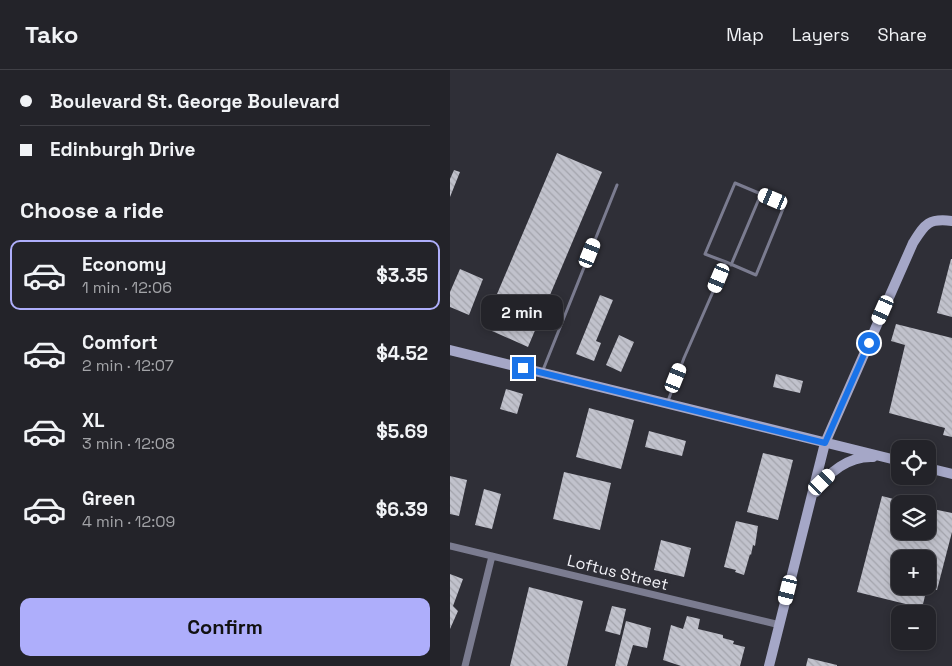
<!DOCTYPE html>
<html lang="en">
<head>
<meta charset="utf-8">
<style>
  body { margin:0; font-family:"Space Grotesk",sans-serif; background:#2f2f35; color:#f1f3f6; height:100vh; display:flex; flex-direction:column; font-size:19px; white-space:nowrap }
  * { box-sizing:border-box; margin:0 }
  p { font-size:16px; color:#a3a4a8 }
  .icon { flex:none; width:28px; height:28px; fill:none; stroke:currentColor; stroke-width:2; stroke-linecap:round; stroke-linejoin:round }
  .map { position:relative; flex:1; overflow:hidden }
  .sheet { display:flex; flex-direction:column; background:#232329; width:450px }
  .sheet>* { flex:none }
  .guide { display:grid; align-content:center; height:110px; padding:0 20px; background:#232329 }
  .buttons { position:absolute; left:441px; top:370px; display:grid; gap:10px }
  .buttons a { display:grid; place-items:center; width:45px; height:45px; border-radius:10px; background:#232329; box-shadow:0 2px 8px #0003,0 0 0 1px #404046; font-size:25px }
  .end { position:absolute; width:22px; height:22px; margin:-11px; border:6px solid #1a73e8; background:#fff; box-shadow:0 0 0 2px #fff }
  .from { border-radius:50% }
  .bubble { position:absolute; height:35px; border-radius:10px; background:#232329; box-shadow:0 2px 8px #0003,0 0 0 1px #404046; font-size:16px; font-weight:700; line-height:35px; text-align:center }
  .car { position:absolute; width:15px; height:30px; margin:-15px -8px; border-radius:6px; box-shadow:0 0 4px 1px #0007; background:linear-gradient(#fff 24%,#345 0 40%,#fff 0 76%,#345 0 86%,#fff 0) }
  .guide b { display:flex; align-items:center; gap:18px; height:48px; font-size:19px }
  .guide b+b { border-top:1px solid #404046 }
  .guide i { width:12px; height:12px; background:#f1f3f6 }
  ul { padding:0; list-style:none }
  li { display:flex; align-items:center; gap:15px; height:70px; margin:0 10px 8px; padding:0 10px; border:2px solid transparent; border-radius:10px }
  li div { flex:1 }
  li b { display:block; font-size:19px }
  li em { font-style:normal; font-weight:700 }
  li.active { border-color:#aeaefb }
  li>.icon { width:45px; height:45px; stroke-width:1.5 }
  h2 { padding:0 20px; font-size:22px; line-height:60px }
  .button { display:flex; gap:10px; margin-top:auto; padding:10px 20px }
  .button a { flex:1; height:58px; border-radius:10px; background:#aeaefb; color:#111; font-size:20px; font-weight:700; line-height:58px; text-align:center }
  header { display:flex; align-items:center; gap:30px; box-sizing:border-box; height:70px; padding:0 25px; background:#232329; border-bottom:1px solid #404046 }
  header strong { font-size:24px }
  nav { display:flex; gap:28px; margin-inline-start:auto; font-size:18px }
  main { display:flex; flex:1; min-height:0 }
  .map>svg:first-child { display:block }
</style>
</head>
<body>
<header>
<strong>Tako</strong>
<nav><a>Map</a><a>Layers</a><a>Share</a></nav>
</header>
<main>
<section class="sheet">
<div class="guide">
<b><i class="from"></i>Boulevard St. George Boulevard</b>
<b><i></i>Edinburgh Drive</b>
</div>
<h2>Choose a ride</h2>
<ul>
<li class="active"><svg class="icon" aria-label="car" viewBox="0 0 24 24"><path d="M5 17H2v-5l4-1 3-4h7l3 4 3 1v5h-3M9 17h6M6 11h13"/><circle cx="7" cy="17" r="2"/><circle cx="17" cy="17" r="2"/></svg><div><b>Economy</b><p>1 min · 12:06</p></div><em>$3.35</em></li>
<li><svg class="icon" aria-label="car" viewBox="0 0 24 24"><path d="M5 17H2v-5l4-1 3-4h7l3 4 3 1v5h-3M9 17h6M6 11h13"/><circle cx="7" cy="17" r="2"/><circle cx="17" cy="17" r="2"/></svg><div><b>Comfort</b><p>2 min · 12:07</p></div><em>$4.52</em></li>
<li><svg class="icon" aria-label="car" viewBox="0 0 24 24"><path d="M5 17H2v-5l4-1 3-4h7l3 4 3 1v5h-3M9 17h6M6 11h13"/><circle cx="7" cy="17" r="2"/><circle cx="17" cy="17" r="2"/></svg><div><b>XL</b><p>3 min · 12:08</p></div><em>$5.69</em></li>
<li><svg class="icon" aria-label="car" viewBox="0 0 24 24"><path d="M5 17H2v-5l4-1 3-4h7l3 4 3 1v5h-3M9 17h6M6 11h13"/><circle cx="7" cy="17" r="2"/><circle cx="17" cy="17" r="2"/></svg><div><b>Green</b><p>4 min · 12:09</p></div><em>$6.39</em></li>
</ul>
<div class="button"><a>Confirm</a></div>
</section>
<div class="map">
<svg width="502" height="596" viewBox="0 0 502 596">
  <defs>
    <pattern id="building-back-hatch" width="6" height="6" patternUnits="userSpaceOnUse" patternTransform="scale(1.25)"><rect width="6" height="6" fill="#c1c2cc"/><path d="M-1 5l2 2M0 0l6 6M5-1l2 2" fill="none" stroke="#a3a4ac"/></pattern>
  </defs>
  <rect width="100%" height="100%" fill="#2f2f37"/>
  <path fill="url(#building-back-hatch)" fill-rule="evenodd" d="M107 83 152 102 78 277 33 257Z
    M4 100 10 102 0 127V109Z
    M501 189H502V247L487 243Z
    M10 199 33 209 19 245 0 237V222Z
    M150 225 163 230 146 271 151 273 144 291 126 284Z
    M446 254 502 268V367L493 365 495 358 439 343 455 275 441 271Z
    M169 265 184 272 171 302 156 295Z
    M326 304 353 311 350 323 323 317Z
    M56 319 73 324 67 344 50 339Z
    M139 338 184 350 171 399 126 387Z
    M199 361 236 371 232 386 195 377Z
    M313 383 343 390 328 450 297 442Z
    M114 402 161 413 150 460 103 449Z
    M0 406 17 410 9 446 0 444Z
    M34 419 51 424 42 459 25 455Z
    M432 426 459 433 450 434V461H478V438L502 443V462L487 520 477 518 472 538 407 522ZM450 489H478V516H450Z
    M286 451 308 456 305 476 303 475 301 485 300 484 294 505 285 502 286 500 274 497Z
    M211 470 241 478 234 507 204 500Z
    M0 504 13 509 3 536 8 541 0 559Z
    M79 517 133 531 117 596H60Z
    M162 536 176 539 170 565 155 561Z
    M237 546 250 549 248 559 273 565V568L284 571 283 574 295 577 290 596H231L213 590 221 555 233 559Z
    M176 551 201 558 197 578 183 575 177 596H165Z
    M358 588 387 595V596H356Z"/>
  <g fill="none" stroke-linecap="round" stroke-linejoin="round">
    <path stroke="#7b7c90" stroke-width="3" d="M276 192 255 184 285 113 311 124
      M93 300 167 115
      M218 331 234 288 276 192 306 205 335 134 311 124 281 195"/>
    <path stroke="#7b7c90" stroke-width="7" d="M0 476 330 555
      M15 596 42 486"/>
    <path stroke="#a5a7c7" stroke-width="10" d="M0 280 450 391
      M478 398 502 404
      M366 422C378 402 399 386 423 387
      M319 596 375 373 382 357 463 173C475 154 478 148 502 151"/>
  </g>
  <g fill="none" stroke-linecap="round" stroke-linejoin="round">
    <path stroke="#1a73e8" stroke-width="6" d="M73 298 375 373 419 273"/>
  </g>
  <g text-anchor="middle" stroke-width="5" stroke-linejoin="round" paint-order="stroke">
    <g font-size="16" fill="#f0f0f5" stroke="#2f2f37">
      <text transform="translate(168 502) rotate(14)" y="6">Loftus Street</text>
    </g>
  </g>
</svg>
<div class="buttons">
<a><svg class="icon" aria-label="locate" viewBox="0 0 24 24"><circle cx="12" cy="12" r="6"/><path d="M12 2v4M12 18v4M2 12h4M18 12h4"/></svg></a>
<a><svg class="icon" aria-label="layers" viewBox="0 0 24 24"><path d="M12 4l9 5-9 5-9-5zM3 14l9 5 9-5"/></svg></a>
<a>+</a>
<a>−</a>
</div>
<i class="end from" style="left:419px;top:273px"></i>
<i class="end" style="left:73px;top:298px"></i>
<div class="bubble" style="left:31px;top:225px;width:82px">2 min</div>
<i class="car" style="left:323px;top:129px;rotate:293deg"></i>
<i class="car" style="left:140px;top:183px;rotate:22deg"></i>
<i class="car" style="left:269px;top:208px;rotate:203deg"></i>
<i class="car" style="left:433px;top:240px;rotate:204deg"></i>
<i class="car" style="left:226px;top:308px;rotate:22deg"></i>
<i class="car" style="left:372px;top:412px;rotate:46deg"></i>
<i class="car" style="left:338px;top:520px;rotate:194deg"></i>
</div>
</main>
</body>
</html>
